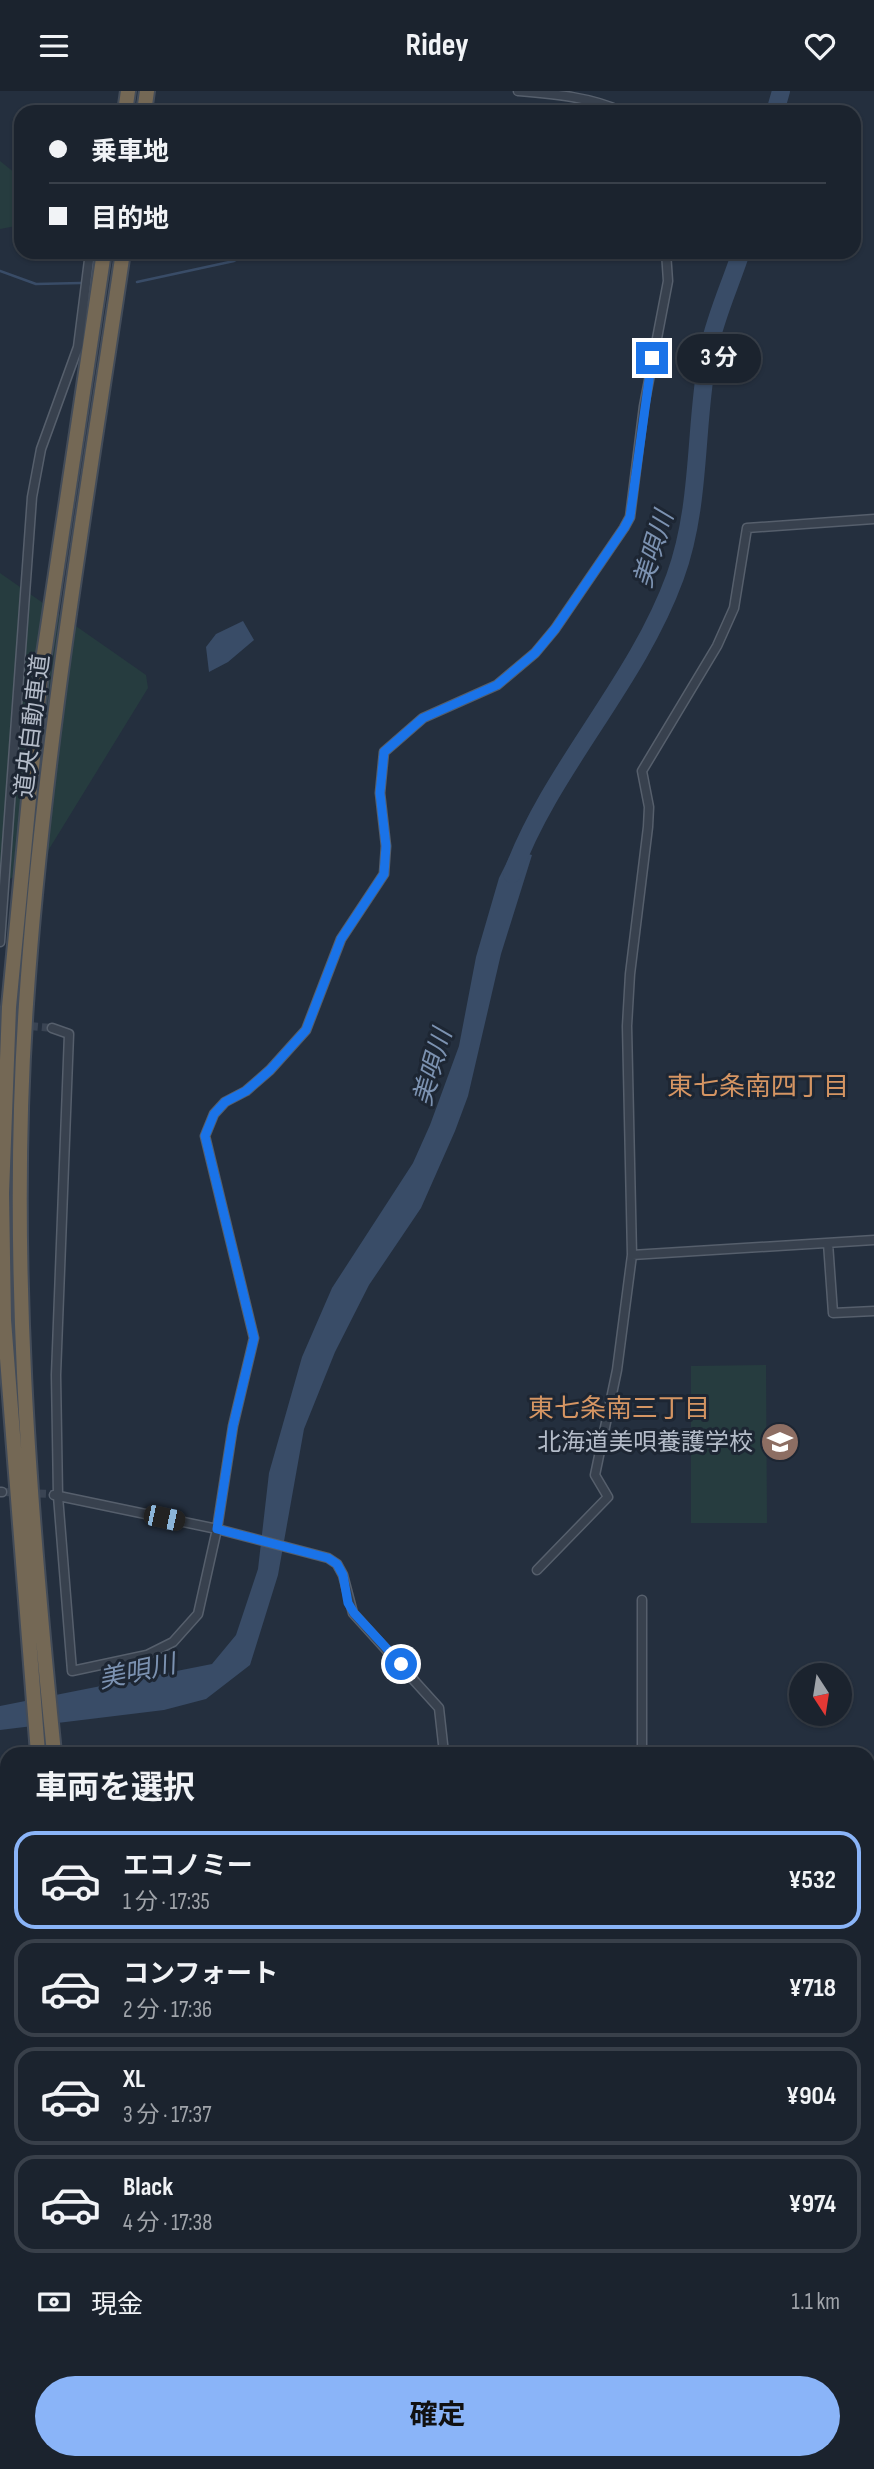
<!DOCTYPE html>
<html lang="ja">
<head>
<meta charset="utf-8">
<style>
  body { margin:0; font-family:"Sofia Sans Condensed","Noto Sans JP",sans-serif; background:#242b36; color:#f1f3f6; height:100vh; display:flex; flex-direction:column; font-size:26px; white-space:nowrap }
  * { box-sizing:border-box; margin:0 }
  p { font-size:23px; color:#a0a4aa }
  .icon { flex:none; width:38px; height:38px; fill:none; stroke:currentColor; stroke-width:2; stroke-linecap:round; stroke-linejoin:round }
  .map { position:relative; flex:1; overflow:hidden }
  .details { position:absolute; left:0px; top:1656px; width:875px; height:723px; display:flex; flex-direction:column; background:#1b232e; border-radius:21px 21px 0 0; box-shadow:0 2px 5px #0004,0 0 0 2px #39404a }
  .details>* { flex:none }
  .top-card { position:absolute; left:14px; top:14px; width:847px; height:154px; border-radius:21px; box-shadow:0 2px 5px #0004,0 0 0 2px #39404a; display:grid; align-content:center; height:154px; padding:0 35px; background:#1b232e }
  .needle { width:46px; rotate:168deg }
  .controls { position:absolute; left:789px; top:1572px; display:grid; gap:14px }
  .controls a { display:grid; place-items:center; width:63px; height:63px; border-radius:50%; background:#1b232e; box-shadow:0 2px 5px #0004,0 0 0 2px #39404a; font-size:35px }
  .end { position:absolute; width:32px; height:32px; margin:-16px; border:9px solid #1a73e8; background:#fff; box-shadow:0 0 0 4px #fff }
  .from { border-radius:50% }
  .bubble { position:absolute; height:49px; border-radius:24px; background:#1b232e; box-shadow:0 2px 5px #0004,0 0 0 2px #39404a; font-size:23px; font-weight:700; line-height:49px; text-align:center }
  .car { position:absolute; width:21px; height:42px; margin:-21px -10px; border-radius:9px; box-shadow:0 0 5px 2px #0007; background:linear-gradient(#222 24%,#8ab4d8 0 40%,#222 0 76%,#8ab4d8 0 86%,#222 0) }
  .top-card b { display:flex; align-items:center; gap:24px; height:66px; font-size:26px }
  .top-card b+b { border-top:2px solid #39404a }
  .top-card i { width:18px; height:18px; background:#f1f3f6 }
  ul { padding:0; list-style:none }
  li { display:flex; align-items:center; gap:21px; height:98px; margin:0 14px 10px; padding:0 21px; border:4px solid #39404a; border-radius:21px }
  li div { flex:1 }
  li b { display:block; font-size:26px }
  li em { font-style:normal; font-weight:700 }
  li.current { border-color:#8ab4f8 }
  li>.icon { width:63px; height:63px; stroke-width:1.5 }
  h2 { padding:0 35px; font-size:32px; line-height:84px }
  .pay { display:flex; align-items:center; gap:18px; height:77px; padding:0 35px; font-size:26px }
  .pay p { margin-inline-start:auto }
  .cta { display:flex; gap:14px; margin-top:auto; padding:14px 35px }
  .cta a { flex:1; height:80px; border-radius:42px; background:#8ab4f8; color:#111; font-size:28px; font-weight:700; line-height:80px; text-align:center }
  header { display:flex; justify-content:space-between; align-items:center; height:91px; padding:0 35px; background:#1b232e; font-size:32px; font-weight:700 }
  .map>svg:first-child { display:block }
</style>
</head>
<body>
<header><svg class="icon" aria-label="menu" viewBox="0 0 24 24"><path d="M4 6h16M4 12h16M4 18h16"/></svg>Ridey<svg class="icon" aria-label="heart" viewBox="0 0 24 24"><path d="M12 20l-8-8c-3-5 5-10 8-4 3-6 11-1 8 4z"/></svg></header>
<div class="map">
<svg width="874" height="2378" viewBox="0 0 874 2378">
  <rect width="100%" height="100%" fill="#242f3e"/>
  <path fill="#263c3f" d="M0 70 21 87V121L16 135 0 138Z
    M0 482 146 584 148 597 43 768 0 794Z
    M766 1274 767 1432H691V1275Z
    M874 2107V2204L868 2205V2108Z"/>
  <path fill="#394c67" d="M243 530 254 549 228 571 209 581 206 556 216 543Z
    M513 759 532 764 501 863 468 1005 455 1040 421 1117 369 1194 335 1261 304 1338 278 1484 250 1574 206 1608 164 1619 0 1639V1615L212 1573 236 1544 258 1478 269 1382 302 1266 332 1197 413 1072 430 1034 459 955 476 866 499 787Z"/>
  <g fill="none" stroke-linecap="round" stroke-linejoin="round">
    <path stroke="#394c67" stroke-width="2.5" d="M0 180 36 193 81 192
      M137 191 234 170 251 161"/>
    <path stroke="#394c67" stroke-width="18" d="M775 21 781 0
      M512 783C551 677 636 593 675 486 702 412 694 333 709 257 716 224 731 192 741 161"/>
    <path stroke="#3a4453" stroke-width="8" stroke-dasharray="8 4" stroke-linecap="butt" d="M6 933 52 937
      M2 1401 53 1403"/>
    <defs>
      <path id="minor" d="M518 0C554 3 591 6 623 21
        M0 851 32 406 41 358 78 256 90 161
        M52 937 69 943 56 1284 58 1405 72 1580 147 1564 173 1551 198 1523 217 1438 233 1335 254 1247 205 1045 214 1023 225 1011 246 1000 270 979 306 939 341 848 384 783 386 755 380 702 384 661 423 627 497 594 535 562 555 538 624 437 630 426 644 315 668 190 666 161
        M828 1152 833 1222 874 1220
        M632 1164 874 1149
        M0 1401H2
        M54 1404 217 1438 328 1467 337 1473 343 1484 353 1522 439 1617 444 1662
        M537 1479 608 1406 595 1384 617 1279 632 1164 627 935 630 883 648 736 649 716 642 680 717 555 734 517 747 437 874 428
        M642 1662V1509
        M868 1721H874
        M0 1745 7 1791
        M868 2096 874 2095
        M0 2162 7 2159"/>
      <path id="tertiary" d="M868 1814 874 1812
        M0 2361 7 2352
        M635 2371V2378"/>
      <path id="motorway" d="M125 21 128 0
        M144 21 147 0
        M38 1662 4 1229 2 1102 9 916 41 583 104 161
        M54 1662C29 1414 9 1163 26 913 43 661 86 411 123 161
        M153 2371 155 2378
        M171 2371 173 2378
        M189 2371 190 2378
        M104 2378 107 2371
        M301 2378 305 2371
        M319 2378 321 2371"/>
    </defs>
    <use href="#minor" stroke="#565f6c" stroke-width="11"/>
    <use href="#tertiary" stroke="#565f6c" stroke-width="13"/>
    <use href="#motorway" stroke="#434c59" stroke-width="18"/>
    <use href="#minor" stroke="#38414e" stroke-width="8"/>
    <use href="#tertiary" stroke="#38414e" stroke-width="10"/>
    <use href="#motorway" stroke="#746855" stroke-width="14"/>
  </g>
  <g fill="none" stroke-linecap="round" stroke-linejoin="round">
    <path stroke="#1a73e8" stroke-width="9" d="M401 1573 354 1522 348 1512 343 1484 337 1473 328 1467 217 1438 233 1335 254 1247 205 1045 214 1023 225 1011 246 1000 270 979 306 939 341 848 384 783 386 755 380 702 384 661 423 627 497 594 535 562 555 538 624 437 630 426 652 267"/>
  </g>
  <defs>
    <symbol id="school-disc" viewBox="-11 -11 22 22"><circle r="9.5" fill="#8d6e63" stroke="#1d2633"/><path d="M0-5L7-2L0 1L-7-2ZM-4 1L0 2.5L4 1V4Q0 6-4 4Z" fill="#fff"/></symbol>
  </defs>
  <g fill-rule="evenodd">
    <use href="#school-disc" x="758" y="1329" width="44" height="44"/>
  </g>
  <g text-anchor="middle" stroke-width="6" stroke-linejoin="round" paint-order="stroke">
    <g font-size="24" fill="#b4bcc9" stroke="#1d2633">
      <text transform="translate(32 635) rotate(-83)" y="8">道央自動車道</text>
    </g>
    <g font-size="24" fill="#b4bcc9" stroke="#1d2633" text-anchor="end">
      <text x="753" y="1359">北海道美唄養護学校</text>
    </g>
    <g font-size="26" font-style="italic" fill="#7c92b1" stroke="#1d2633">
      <text transform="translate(653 458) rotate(-73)" y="9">美唄川</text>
      <text transform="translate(432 976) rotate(-74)" y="9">美唄川</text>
      <text transform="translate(137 1580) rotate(-12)" y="9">美唄川</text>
    </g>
    <g font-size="26" fill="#d59563" stroke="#1d2633">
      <text x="758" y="1004">東七条南四丁目</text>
      <text x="619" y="1326">東七条南三丁目</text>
    </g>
  </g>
</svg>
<div class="controls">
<a><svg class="needle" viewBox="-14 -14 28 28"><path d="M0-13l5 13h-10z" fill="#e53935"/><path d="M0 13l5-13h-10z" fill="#a0a4aa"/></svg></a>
</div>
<i class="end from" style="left:401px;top:1573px"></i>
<i class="end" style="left:652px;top:267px"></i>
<div class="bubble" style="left:677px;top:243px;width:84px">3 分</div>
<i class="car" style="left:164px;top:1427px;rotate:102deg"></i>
<div class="top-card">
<b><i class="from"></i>乗車地</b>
<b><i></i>目的地</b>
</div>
<section class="details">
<h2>車両を選択</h2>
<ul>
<li class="current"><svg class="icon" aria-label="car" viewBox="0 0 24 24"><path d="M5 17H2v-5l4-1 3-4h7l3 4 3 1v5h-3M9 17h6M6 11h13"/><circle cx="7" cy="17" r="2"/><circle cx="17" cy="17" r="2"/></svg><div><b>エコノミー</b><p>1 分 · 17:35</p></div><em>¥532</em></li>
<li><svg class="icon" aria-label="car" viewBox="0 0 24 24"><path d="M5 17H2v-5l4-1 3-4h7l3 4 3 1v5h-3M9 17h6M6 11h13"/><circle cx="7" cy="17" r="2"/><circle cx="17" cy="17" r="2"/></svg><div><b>コンフォート</b><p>2 分 · 17:36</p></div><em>¥718</em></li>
<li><svg class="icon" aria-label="car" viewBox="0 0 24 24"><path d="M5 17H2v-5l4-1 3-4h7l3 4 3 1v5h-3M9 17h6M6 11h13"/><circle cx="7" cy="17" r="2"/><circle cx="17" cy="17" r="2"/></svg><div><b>XL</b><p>3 分 · 17:37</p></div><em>¥904</em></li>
<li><svg class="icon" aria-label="car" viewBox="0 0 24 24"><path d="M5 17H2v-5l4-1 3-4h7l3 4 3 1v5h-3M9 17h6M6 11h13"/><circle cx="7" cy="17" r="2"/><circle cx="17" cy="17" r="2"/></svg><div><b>Black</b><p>4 分 · 17:38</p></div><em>¥974</em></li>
</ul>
<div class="pay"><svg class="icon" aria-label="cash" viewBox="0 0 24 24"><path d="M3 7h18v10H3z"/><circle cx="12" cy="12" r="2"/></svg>現金<p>1.1 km</p></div>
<div class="cta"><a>確定</a></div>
</section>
</div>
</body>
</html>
